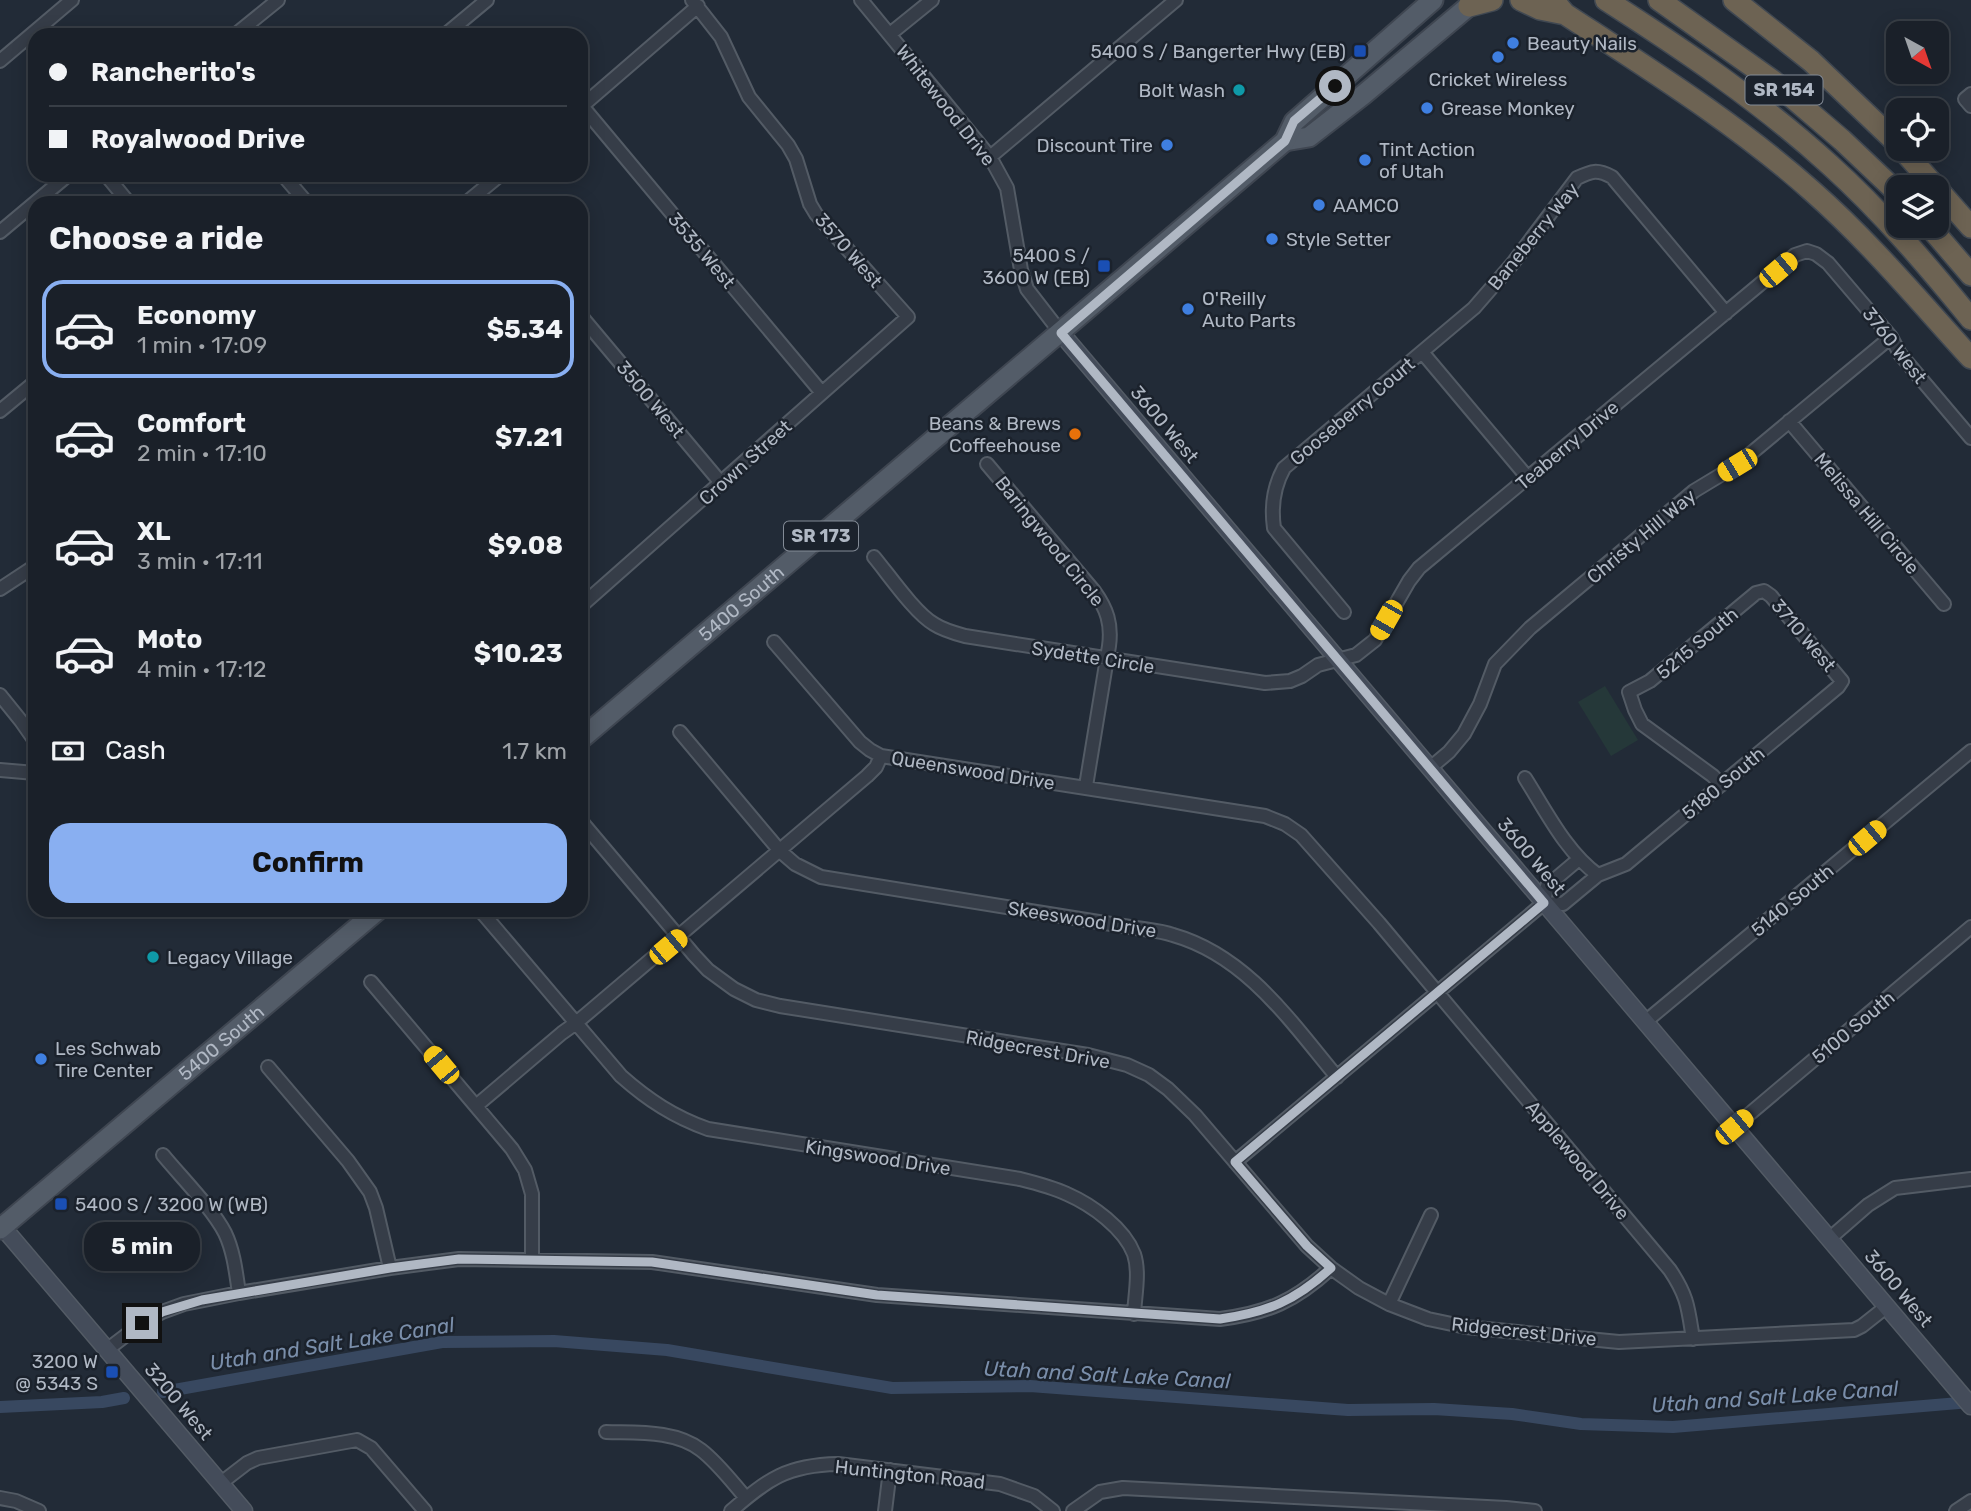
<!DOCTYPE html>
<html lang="en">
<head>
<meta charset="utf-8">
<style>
  body { margin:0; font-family:Rubik,sans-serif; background:#272d35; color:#f1f3f6; height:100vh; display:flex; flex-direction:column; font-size:26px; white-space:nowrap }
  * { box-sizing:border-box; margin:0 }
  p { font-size:23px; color:#9fa3a8 }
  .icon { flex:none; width:38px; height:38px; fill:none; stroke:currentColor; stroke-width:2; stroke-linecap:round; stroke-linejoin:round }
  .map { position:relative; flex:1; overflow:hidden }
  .drawer { position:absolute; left:28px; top:196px; width:560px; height:721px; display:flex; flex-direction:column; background:#1a2029; border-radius:21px; box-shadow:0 4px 18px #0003,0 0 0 2px #383e46 }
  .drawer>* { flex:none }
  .top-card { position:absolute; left:28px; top:28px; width:560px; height:154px; border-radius:21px; box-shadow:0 4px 18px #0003,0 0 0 2px #383e46; display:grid; align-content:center; height:154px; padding:0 21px; background:#1a2029 }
  .needle { width:46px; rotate:140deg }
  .tools { position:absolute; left:1886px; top:21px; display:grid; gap:14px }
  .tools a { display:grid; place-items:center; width:63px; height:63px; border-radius:14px; background:#1a2029; box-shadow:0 4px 18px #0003,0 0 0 2px #383e46; font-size:35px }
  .end { position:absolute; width:32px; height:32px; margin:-16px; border:9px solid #b0b8c4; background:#111; box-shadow:0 0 0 4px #111 }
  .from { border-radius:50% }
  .bubble { position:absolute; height:49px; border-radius:21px; background:#1a2029; box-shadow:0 4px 18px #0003,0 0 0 2px #383e46; font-size:23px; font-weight:700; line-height:49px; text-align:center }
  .car { position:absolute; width:21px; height:42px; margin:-21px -10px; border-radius:9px; box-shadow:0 0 5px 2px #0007; background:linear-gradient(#f5c518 24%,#345 0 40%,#f5c518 0 76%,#345 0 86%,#f5c518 0) }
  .top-card b { display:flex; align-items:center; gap:24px; height:66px; font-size:26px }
  .top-card b+b { border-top:2px solid #383e46 }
  .top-card i { width:18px; height:18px; background:#f1f3f6 }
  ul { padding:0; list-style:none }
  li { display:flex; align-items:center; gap:21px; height:98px; margin:0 14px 10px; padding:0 7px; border:4px solid transparent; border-radius:21px }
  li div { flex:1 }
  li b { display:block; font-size:26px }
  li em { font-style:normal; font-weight:700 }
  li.selected { border-color:#89aff1 }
  li>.icon { width:63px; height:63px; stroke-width:1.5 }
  h2 { padding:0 21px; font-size:32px; line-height:84px }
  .pay { display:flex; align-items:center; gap:18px; height:77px; padding:0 21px; font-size:26px }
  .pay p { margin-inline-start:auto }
  .action { display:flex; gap:14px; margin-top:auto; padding:14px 21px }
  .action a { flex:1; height:80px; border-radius:21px; background:#89aff1; color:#111; font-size:28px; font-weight:700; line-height:80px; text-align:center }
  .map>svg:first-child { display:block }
</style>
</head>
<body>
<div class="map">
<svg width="1971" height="1511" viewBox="0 0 1971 1511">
  <rect width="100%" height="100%" fill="#222b37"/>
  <path fill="#253839" d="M1605 686 1638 740 1611 756 1578 702Z"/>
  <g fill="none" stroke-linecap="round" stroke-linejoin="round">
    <path stroke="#384860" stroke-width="12" d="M163 1392 442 1342 554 1341 667 1350 892 1388 1030 1386 1348 1410 1434 1409 1512 1414 1581 1424 1673 1427 1971 1402
      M0 1407 102 1402 124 1398"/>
    <defs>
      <path id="street" d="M861 0 990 157 1007 188 1021 270 1027 289 1061 333
        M890 34 932 0
        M235 35 278 0
        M445 35 487 0
        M0 61 72 0
        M1971 94 1965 99 1971 106
        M582 106 822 393
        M581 107 698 6
        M990 157 1176 0
        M106 175 129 203
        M283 175 307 203
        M466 203 500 175
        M0 232 68 175
        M581 316 721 483
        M1422 352 1528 478
        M0 411 35 382
        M1789 421 1944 604
        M987 464 1094 591C1107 609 1112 624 1109 646L1086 786
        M874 557C889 575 915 613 934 624 943 630 954 633 965 636L1265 683 1290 681 1302 676 1318 665 1356 655 1375 640 1409 581 1419 568 1795 255 1807 251 1816 254 1828 263 1891 337 1900 354 1971 438
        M0 589 35 566
        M581 606 908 317 816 214 810 204 796 159 788 145 749 97 721 37 692 0
        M1344 612 1274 528C1271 507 1274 486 1284 468L1474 308 1513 263 1577 178C1592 171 1597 169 1612 177L1726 313
        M774 642 860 742 870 750 881 756 1265 816 1285 824 1301 835 1379 923 1670 1270C1688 1297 1688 1308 1693 1339
        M0 695 21 721 35 741
        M680 732 780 851 795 864 821 877 1136 928C1149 930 1162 931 1173 935 1247 956 1291 1022 1337 1077
        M1430 768 1449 752 1464 734 1480 704 1495 664 1530 628 1694 491 1737 465 1891 337
        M0 770 35 773
        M1525 778C1546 811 1566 852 1598 875L1626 864 1838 687 1842 681 1771 596 1764 591 1756 593 1650 681 1629 692 1635 710 1642 724 1713 776 1721 785
        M581 821 694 955 708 970 734 989 756 1000 780 1006 1088 1055 1127 1065 1149 1075 1168 1089 1195 1115 1307 1246 1331 1268 1359 1288 1389 1304 1428 1319 1466 1327 1619 1342 1854 1330 1862 1326 1886 1307
        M1544 903 1563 904 1598 875
        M1544 903 1547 886 1579 859
        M480 910 621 1076C648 1100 674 1117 708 1129L1020 1179C1036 1183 1052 1187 1067 1194 1092 1205 1124 1228 1134 1254 1140 1272 1135 1295 1134 1314
        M371 982 512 1149 525 1170 532 1194V1260
        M1645 1022 1971 751
        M268 1067 348 1161 370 1192 376 1208 390 1268
        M476 1106 562 1033 576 1023 867 776 876 767 881 756
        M1734 1127 1971 927
        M163 1155C181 1177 212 1208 225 1233 234 1252 236 1273 239 1293
        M1235 1162 1544 903
        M1829 1239 1868 1205 1895 1188 1971 1179
        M1389 1304 1431 1215
        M108 1349 142 1323 162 1312 184 1304 239 1293 390 1268 459 1259 652 1262 877 1295 1220 1319C1268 1313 1295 1301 1331 1268
        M606 1432C637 1433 675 1430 701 1450 718 1463 732 1482 746 1498
        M221 1483 247 1463 258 1458 357 1440 371 1448 425 1511
        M0 1498 16 1501 39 1511
        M731 1511C768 1479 787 1465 838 1464L1000 1484 1034 1496 1053 1511
        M885 1511 890 1470
        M1073 1511 1100 1492 1123 1488 1506 1508 1535 1511
        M1956 1511 1971 1501"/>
      <path id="secondary" d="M1061 333 1971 1406
        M0 1224 244 1511"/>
      <g id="primary">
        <path d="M1285 141 1309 137 1363 95 1476 0"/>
        <path id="s1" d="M581 739 1285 141 1294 122 1433 0"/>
        <path id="s2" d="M0 1229 378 910"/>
      </g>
      <path id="highway" d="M1521 0 1540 9 1565 14
        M1553 0 1565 14C1649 69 1737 124 1812 191 1870 242 1919 301 1971 358
        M1606 0C1684 50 1761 102 1830 165 1882 212 1927 265 1971 319
        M1659 0 1773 81 1842 140 1899 194
        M1734 0 1811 61 1899 145
        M1469 6 1492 0
        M1902 149 1971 227
        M1929 226 1971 275"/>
    </defs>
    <use href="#street" stroke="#535b65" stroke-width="16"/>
    <use href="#secondary" stroke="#535b65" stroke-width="19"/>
    <use href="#primary" stroke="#3f4651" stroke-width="23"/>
    <use href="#highway" stroke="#404852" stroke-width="24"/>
    <use href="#street" stroke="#363d48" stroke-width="12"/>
    <use href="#secondary" stroke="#444c5a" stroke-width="16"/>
    <use href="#primary" stroke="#535c68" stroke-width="19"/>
    <use href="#highway" stroke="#6d6353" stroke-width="21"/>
  </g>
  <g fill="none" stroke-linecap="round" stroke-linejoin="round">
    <path stroke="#b0b8c4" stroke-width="9" d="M142 1323 162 1312 202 1300 390 1268 459 1259 652 1262 877 1295 1220 1319C1268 1312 1295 1301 1331 1268L1307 1246 1235 1162 1544 903 1061 333 1285 141 1294 121 1335 86"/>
  </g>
  <g fill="#3f7fe0" stroke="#1b222c" stroke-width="2.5">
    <circle cx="1513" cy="43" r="7"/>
    <circle cx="1498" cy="57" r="7"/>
    <circle cx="1427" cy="108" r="7"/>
    <circle cx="1167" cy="145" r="7"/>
    <circle cx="1365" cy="160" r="7"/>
    <circle cx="1319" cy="205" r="7"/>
    <circle cx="1272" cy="239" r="7"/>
    <circle cx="1188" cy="309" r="7"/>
    <circle cx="41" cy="1059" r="7"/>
  </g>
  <g fill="#1a4fb4" stroke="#1b222c" stroke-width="2.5">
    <rect x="1353" y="44" width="14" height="14" rx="3.5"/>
    <rect x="1097" y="259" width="14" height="14" rx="3.5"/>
    <rect x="54" y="1197" width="14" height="14" rx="3.5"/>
    <rect x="105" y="1365" width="14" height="14" rx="3.5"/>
  </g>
  <g fill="#0f9aa8" stroke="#1b222c" stroke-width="2.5">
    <circle cx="1239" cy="90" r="7"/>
    <circle cx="153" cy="957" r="7"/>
  </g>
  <circle fill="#e8710a" stroke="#1b222c" stroke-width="2.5" cx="1075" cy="434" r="7"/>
  <g text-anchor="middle" stroke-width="5" stroke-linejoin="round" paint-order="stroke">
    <g fill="#1b222c" stroke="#838b96" stroke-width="2">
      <rect x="1745.5" y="75.5" width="77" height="29" rx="5"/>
      <rect x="784" y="521.5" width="74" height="29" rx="5"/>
    </g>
    <g font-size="18" font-weight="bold" fill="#b0b8c4">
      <text x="1784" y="96">SR 154</text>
      <text x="821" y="542">SR 173</text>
    </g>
    <g font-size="19" fill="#b0b8c4" stroke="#1b222c" text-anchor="start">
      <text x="1527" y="50">Beauty Nails</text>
      <text x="1346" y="58" text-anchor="end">5400 S / Bangerter Hwy (EB)</text>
      <text x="1498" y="86" text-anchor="middle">Cricket Wireless</text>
      <text x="1225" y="97" text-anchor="end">Bolt Wash</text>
      <text x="1441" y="115">Grease Monkey</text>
      <text x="1153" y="152" text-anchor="end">Discount Tire</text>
      <text x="1379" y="156">Tint Action<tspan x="1379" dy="22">of Utah</tspan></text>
      <text x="1333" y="212">AAMCO</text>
      <text x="1286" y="246">Style Setter</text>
      <text x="1090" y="262" text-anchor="end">5400 S /<tspan x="1090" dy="22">3600 W (EB)</tspan></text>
      <text x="1202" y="305">O'Reilly<tspan x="1202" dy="22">Auto Parts</tspan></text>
      <text x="1061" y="430" text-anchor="end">Beans &amp; Brews<tspan x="1061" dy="22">Coffeehouse</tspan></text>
      <text x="167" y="964">Legacy Village</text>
      <text x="55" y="1055">Les Schwab<tspan x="55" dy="22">Tire Center</tspan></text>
      <text x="75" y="1211">5400 S / 3200 W (WB)</text>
      <text x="98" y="1368" text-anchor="end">3200 W<tspan x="98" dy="22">@ 5343 S</tspan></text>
    </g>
    <g font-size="19" fill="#b0b8c4" stroke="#1b222c">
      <text transform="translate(946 105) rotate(52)" y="7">Whitewood Drive</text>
      <text transform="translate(1533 236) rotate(-51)" y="7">Baneberry Way</text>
      <text transform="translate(702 250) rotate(50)" y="7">3535 West</text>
      <text transform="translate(849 250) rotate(49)" y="7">3570 West</text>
      <text transform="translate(1895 345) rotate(52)" y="7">3760 West</text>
      <text transform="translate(651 399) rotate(50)" y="7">3500 West</text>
      <text transform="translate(1352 411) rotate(-40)" y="7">Gooseberry Court</text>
      <text transform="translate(1165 424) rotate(50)" y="7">3600 West</text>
      <text transform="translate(1567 445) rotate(-40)" y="7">Teaberry Drive</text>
      <text transform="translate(745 462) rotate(-42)" y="7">Crown Street</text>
      <text transform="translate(1867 513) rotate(50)" y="7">Melissa Hill Circle</text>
      <text transform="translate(1641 536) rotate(-40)" y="7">Christy Hill Way</text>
      <text transform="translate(1050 541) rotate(51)" y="7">Baringwood Circle</text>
      <text dy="7" stroke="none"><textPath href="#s1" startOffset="210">5400 South</textPath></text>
      <text transform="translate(1804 635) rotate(50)" y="7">3710 West</text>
      <text transform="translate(1697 643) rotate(-40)" y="7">5215 South</text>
      <text transform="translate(1093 657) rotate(9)" y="7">Sydette Circle</text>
      <text transform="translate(973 770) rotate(9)" y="7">Queenswood Drive</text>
      <text transform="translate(1723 783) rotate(-40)" y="7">5180 South</text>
      <text transform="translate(1532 856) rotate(50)" y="7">3600 West</text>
      <text transform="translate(1792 900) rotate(-40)" y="7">5140 South</text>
      <text transform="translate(1082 919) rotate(9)" y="7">Skeeswood Drive</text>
      <text transform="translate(1853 1027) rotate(-40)" y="7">5100 South</text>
      <text dy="7" stroke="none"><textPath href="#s2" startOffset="289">5400 South</textPath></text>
      <text transform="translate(1038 1049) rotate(10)" y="7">Ridgecrest Drive</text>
      <text transform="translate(878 1157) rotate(9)" y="7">Kingswood Drive</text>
      <text transform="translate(1578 1160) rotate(50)" y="7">Applewood Drive</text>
      <text transform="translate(1899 1288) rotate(50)" y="7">3600 West</text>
      <text transform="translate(1524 1331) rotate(6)" y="7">Ridgecrest Drive</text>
      <text transform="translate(179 1401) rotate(50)" y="7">3200 West</text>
      <text transform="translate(910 1474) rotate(6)" y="7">Huntington Road</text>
    </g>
    <g font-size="21" font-style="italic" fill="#7a8eaa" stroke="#1b222c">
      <text transform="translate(332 1344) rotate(-9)" y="7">Utah and Salt Lake Canal</text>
      <text transform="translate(1107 1375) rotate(3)" y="7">Utah and Salt Lake Canal</text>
      <text transform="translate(1775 1397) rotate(-4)" y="7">Utah and Salt Lake Canal</text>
    </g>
  </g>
</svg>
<div class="tools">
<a><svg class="needle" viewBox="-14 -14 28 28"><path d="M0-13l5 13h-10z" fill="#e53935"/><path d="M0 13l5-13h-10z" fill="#9fa3a8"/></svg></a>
<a><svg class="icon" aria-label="locate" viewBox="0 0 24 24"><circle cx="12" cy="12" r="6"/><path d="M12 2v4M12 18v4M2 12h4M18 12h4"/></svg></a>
<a><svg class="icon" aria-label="layers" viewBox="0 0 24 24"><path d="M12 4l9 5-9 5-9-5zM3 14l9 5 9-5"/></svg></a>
</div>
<i class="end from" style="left:1335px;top:86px"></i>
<i class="end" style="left:142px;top:1323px"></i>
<div class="bubble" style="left:84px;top:1222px;width:116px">5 min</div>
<i class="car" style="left:1778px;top:270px;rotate:50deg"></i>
<i class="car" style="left:1737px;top:465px;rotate:239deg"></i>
<i class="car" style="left:1386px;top:620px;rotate:210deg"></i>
<i class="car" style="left:1867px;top:838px;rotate:50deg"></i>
<i class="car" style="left:668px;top:947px;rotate:50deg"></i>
<i class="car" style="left:441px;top:1065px;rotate:320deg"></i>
<i class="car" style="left:1734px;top:1127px;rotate:50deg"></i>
<div class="top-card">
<b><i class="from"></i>Rancherito's</b>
<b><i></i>Royalwood Drive</b>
</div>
<section class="drawer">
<h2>Choose a ride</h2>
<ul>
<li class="selected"><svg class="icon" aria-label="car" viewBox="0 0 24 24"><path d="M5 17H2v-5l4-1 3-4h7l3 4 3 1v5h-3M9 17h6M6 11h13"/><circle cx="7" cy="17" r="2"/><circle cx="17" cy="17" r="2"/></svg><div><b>Economy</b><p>1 min · 17:09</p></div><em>$5.34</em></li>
<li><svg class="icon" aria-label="car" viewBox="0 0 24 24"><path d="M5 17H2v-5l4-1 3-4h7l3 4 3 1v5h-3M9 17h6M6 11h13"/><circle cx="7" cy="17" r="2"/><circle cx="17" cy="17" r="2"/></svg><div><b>Comfort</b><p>2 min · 17:10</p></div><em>$7.21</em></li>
<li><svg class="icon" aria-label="car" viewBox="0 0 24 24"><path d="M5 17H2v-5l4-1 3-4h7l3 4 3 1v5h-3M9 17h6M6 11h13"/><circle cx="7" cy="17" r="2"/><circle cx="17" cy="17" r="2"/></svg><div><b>XL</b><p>3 min · 17:11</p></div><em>$9.08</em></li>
<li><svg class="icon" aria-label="car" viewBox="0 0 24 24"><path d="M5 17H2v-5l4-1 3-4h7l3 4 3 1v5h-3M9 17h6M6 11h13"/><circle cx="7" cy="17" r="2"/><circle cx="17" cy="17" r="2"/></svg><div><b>Moto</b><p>4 min · 17:12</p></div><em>$10.23</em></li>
</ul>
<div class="pay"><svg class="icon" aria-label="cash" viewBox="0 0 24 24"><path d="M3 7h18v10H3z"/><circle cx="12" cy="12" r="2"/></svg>Cash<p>1.7 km</p></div>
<div class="action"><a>Confirm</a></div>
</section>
</div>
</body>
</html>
